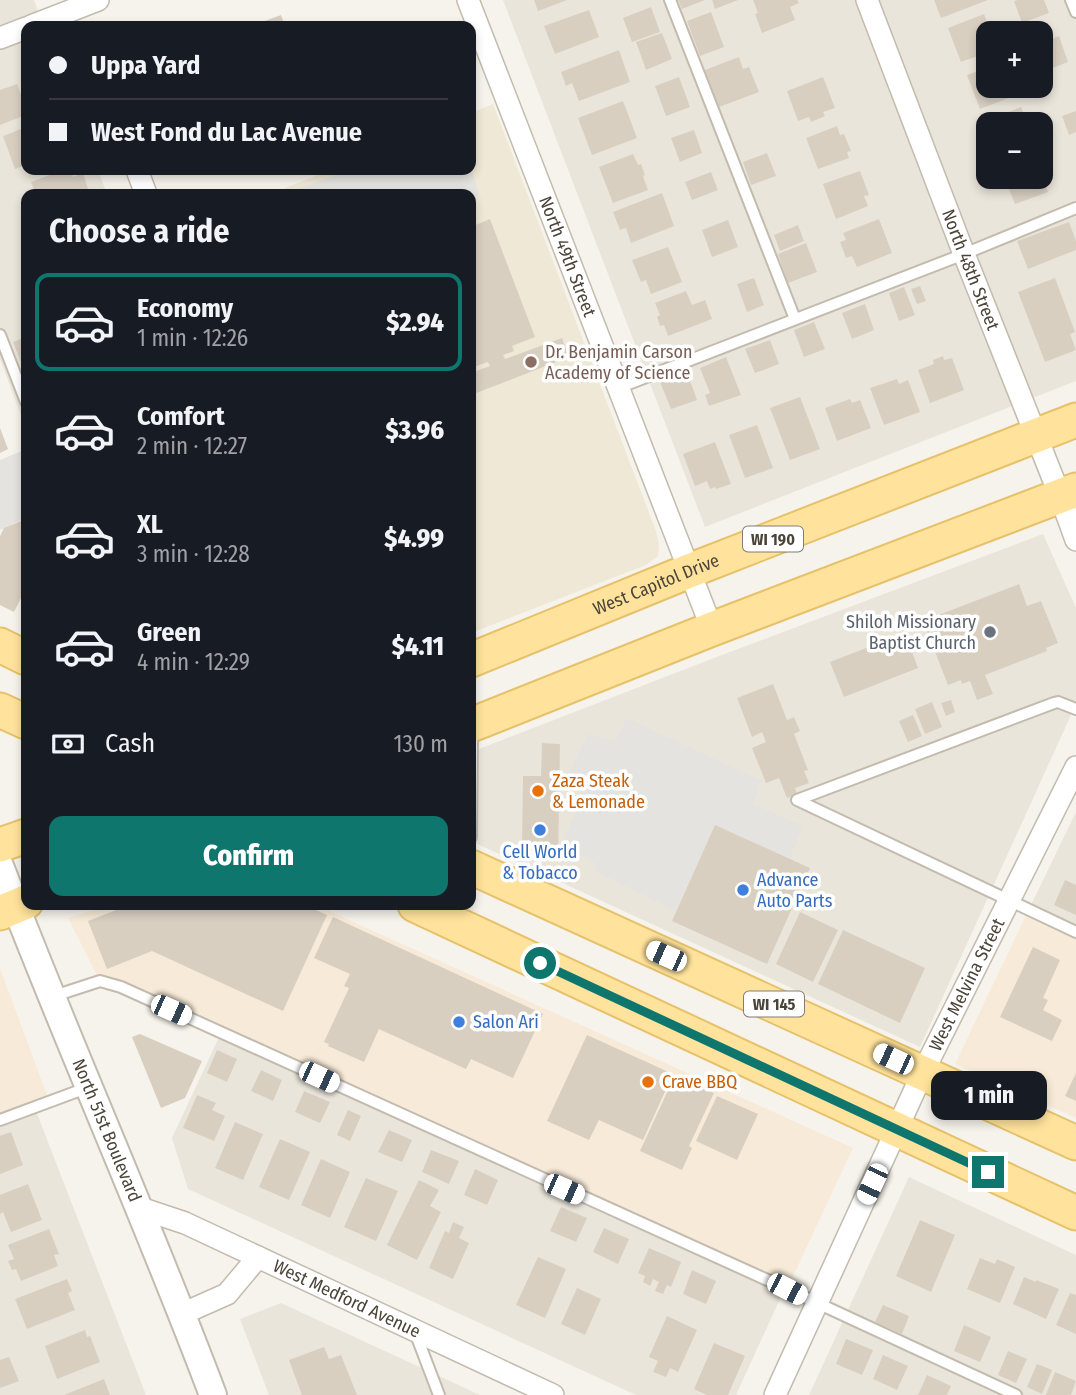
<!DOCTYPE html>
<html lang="en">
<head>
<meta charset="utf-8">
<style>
  body { margin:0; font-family:"Fira Sans Condensed",sans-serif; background:#20242c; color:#f1f3f6; height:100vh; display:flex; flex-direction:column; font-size:26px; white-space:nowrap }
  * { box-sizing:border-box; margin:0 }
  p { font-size:23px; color:#9ea1a6 }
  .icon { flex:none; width:38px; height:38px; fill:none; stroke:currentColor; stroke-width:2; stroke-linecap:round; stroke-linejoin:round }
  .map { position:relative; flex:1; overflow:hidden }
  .panel { position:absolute; left:21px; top:189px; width:455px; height:721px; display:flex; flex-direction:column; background:#171b24; border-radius:14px; box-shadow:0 4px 10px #0003 }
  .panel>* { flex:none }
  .guide { position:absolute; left:21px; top:21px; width:455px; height:154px; border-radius:14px; box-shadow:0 4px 10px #0003; display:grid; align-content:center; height:154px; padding:0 28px; background:#171b24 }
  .buttons { position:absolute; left:976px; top:21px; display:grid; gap:14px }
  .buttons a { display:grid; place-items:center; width:77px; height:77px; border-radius:14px; background:#171b24; box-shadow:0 4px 10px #0003; font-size:35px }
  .end { position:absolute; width:32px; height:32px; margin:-16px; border:9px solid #0f766e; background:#fff; box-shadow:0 0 0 4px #fff }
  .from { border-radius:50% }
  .bubble { position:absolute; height:49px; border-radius:14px; background:#171b24; box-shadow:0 4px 10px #0003; font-size:23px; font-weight:800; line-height:49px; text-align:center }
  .car { position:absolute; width:21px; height:42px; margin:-21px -10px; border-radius:9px; box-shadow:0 0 5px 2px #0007; background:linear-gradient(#fff 24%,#345 0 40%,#fff 0 76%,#345 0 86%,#fff 0) }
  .guide b { display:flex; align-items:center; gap:24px; height:66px; font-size:26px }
  .guide b+b { border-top:2px solid #363941 }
  .guide i { width:18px; height:18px; background:#f1f3f6 }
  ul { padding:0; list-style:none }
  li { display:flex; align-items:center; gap:21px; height:98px; margin:0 14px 10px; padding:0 14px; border:4px solid transparent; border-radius:14px }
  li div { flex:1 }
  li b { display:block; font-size:26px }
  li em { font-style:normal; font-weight:800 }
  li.current { border-color:#0f766e }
  li>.icon { width:63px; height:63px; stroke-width:1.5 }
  h2 { padding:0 28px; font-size:32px; line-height:84px }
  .pay { display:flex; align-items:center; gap:18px; height:77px; padding:0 28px; font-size:26px }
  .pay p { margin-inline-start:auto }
  .button { display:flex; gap:14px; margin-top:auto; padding:14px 28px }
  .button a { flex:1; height:80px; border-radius:14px; background:#0f766e; color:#fff; font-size:28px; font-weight:800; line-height:80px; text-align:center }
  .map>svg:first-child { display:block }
</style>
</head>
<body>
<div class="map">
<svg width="1076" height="1395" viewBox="0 0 1076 1395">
  <rect width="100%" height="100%" fill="#f6f3ec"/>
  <path fill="#eae5da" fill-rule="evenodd" d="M0 0H34L43 26H26V170H98L107 194H26V429L0 359Z
    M503 0H1076V381L705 527ZM989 33H1041V86H989ZM989 124H1041V177H989Z
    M1043 534 1076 608V704L920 1047 471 841V752L714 658Z
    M1076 812V926L1031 905Z
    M221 1033 785 1288 736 1395H636L188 1189 172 1138Z
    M36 1111 146 1395H0V1125Z
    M909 1177 1076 1255V1395H809Z
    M281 1303 480 1395H269L240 1319Z"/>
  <path fill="#f7ead8" d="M108 905H316L853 1148 787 1289 100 981 68 918Z
    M1031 905 1076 926V1118L955 1064Z
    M0 968 51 1106 0 1125Z"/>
  <path fill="#efe8d6" d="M493 104 656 531 659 545 658 556 646 565 471 633V194H270L331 170H471V113Z"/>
  <path fill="#e5e3e0" d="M471 169 480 195 471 198V194H286L349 170Z
    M26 449V518L0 530V460Z
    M627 718 762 781 753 804 803 826 789 859 715 825 676 911 597 872 595 863 565 845V836L588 787 568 774 588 734 615 741Z"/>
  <path fill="#d8cfc1" d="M534 0H567L538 11Z
    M678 0H705L682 9Z
    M712 0H738L715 9Z
    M753 0H797L799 3 790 7 795 20 762 33 755 14 758 13Z
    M934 0H988L941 18Z
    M1017 0H1044L1049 13 1022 23 1014 1Z
    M651 7 660 32 632 42 623 18Z
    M589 10 599 37 555 54 544 26Z
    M711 12 724 47 700 56 687 21Z
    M984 14 991 33H989V52L961 62 948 28Z
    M281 15 285 26H251Z
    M662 33 672 59 646 70 636 42Z
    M1059 36 1068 62 1045 71 1041 62V43Z
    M619 50 630 82 579 101 572 83 566 86 561 72Z
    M739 57 743 69 749 67 759 92 719 107 705 70Z
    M989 67V86H1016L1019 94 980 109 967 75Z
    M679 77 690 107 666 116 655 86Z
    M823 77 835 108 823 112 825 116 811 122 809 117 798 121 787 91Z
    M17 84 22 97 26 95V103H25L26 115 0 125V90Z
    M623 101 637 138 592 155 578 118Z
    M1021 107 1028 124H989L988 120Z
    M1076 111V132L1069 135 1062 116Z
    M837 126 840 135 844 134 851 151 847 152 849 158 818 169 806 138Z
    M26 127V165L15 169 3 136Z
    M694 130 702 153 680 162 671 138Z
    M767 153 776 176 751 185 743 162Z
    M633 154 638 165 641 164 645 175 643 176 648 190 613 203 599 167Z
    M63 170H71L73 177 83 173 88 189 80 194H36L31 182Z
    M860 171 869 195 864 196 868 206 836 219 823 184Z
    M711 172 718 190 692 200 685 182Z
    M1004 177H1042L1048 192 1015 204Z
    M662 193 674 226 631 243 626 228 620 230 613 212Z
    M490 219 535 337 512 346 514 351 503 355 505 359 562 338 569 357 471 395V373L490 366 488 362 471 368V227Z
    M879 219 892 253 857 267 852 256 846 258 840 242 846 240 843 233Z
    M728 220 738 247 712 257 702 230Z
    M1069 222 1076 241V250L1028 269 1017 241Z
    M798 225 804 241 780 251 774 235Z
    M806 243 817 272 788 283 778 254Z
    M668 247 682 282 651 294 646 280 641 282 632 260Z
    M754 278 764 305 747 312 737 284Z
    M1055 278 1075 332 1070 334 1076 350 1045 362 1018 292Z
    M920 286 926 301 917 304 911 289Z
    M904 287 915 315 899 321 889 293Z
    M686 291 692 305 705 300 712 319 668 336 664 325 660 326 657 317 660 315 655 303Z
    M865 304 874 330 852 339 842 313Z
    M814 322 825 349 804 357 794 330Z
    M26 337V369L24 370 13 342Z
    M770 340 779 364 755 373 745 349Z
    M943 356 944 360 952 358 964 390 930 403 918 370 934 364 933 360Z
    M726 357 741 395 709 406 705 395 710 393 700 368Z
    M687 372 697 400 671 409 660 382Z
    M897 379 899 384 908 380 920 412 884 425 870 388Z
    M800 397 820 449 790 460 770 408Z
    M850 399 852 403 860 400 871 428 837 441 825 408Z
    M757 425 773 468 745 478 729 435Z
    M0 428 8 449 0 453Z
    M715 442 731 484 716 489 715 487 710 489 707 481 695 486 683 454Z
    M26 519V588L14 612 0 605V536L4 528Z
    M1019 584 1027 606 1041 601 1058 643 1046 648 1047 651 985 675 993 694 977 700 970 681 962 684 961 680 948 685 923 621Z
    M905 633 918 668 844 697 830 662Z
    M773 684 787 720 794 717 800 731 794 734 808 770 804 771 809 783 795 788 797 794 787 798 779 778 766 783 752 748 766 742 762 732 752 737 737 698Z
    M951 700 955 712 946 716 941 703Z
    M932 702 942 727 925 734 915 709Z
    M913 715 922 736 908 742 899 721Z
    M542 743 560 744 558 861 522 847 523 776H541Z
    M715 825 810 868 767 964 672 921Z
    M1065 880 1076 885V915L1054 905Z
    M129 905H305L327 915 283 1011 152 951 107 969 88 921Z
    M800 912 838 930 813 982 776 964Z
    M333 917 543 1014 513 1078 471 1059 466 1069 379 1029 364 1062 328 1046 329 1044 324 1042 349 988 344 986 350 974 314 958Z
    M843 930 925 968 900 1023 818 984Z
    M1033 947 1060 960 1043 998 1048 1000 1043 1010 1062 1020 1052 1041 1000 1017Z
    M140 1034 202 1061 185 1098 161 1108 132 1037Z
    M587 1035 673 1074 643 1140 599 1120 589 1140 547 1121Z
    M217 1050 237 1059 227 1082 207 1073Z
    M261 1070 282 1080 273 1101 251 1091Z
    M1076 1073V1101L1065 1096Z
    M675 1075 714 1093 689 1146 692 1148 682 1170 640 1151Z
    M304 1091 330 1102 320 1123 295 1112Z
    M197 1095 216 1103 212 1110 225 1116 214 1141 183 1128Z
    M717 1096 758 1114 737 1160 696 1141Z
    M348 1110 361 1116 350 1141 337 1135Z
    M235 1122 263 1134 243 1180 215 1168Z
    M389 1130 412 1140 402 1162 378 1152Z
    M11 1132 23 1165 0 1174V1136Z
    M280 1139 310 1152 289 1200 259 1187Z
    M431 1150 459 1161 449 1184 422 1172Z
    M321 1159 350 1172 330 1218 301 1205Z
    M475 1169 498 1180 487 1205 464 1195Z
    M366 1178 398 1191 376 1241 344 1227Z
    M419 1180 439 1190 430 1206 441 1212 417 1260 387 1245Z
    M28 1184 42 1220 11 1232 3 1212 0 1214V1195Z
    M561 1207 587 1218 576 1242 550 1231Z
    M920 1220 955 1235 931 1292 896 1276Z
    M453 1222 464 1227 459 1238 469 1243 453 1279 429 1268 445 1231 449 1233Z
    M604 1228 629 1239 618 1264 593 1252Z
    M49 1229 59 1254 54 1255 58 1266 21 1281 16 1269 12 1270 8 1261 14 1259 8 1245Z
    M649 1248 681 1262 671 1287 667 1285 663 1294 655 1291 659 1282 653 1279 650 1286 643 1282 645 1276 638 1273Z
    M538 1257 566 1269 545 1318 516 1305Z
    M980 1258 995 1264 997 1259 1015 1267 1000 1303 967 1289Z
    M692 1270 716 1281 706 1304 683 1294Z
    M1024 1277 1036 1282V1280L1059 1289 1046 1319 1013 1304Z
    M67 1279 72 1291 68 1293 75 1310 27 1329 15 1299Z
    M577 1288 601 1299 585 1335 561 1324Z
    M1070 1293 1076 1295V1334L1056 1325Z
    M883 1305 909 1316 902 1334 875 1322Z
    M667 1316 697 1330 678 1372 670 1368 666 1377 653 1372 658 1361 649 1357Z
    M964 1325 991 1337 980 1362 954 1351Z
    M85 1330 87 1337 90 1336 100 1362 57 1379 45 1346Z
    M846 1339 873 1350 862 1375 836 1364Z
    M714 1343 745 1356 728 1395H707L694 1389Z
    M324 1347 329 1359 341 1355 357 1395H302L289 1360Z
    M1008 1351 1027 1359 1016 1383 998 1375Z
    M883 1355 908 1366 897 1390 873 1379Z
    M9 1357 19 1381 0 1388V1360Z
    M1037 1364 1052 1370 1042 1394 1027 1387Z
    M1055 1372 1076 1381 1071 1395H1046Z
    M927 1375 951 1386 947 1395H918Z
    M104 1379 110 1395H64Z"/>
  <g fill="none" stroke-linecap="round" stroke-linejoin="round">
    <defs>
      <path id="service" d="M670 0 795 319
        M1071 0 1076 12
        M0 335 26 402
        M618 388 964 254 1076 208
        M1076 709 1058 702 1054 703 797 800 1076 932
        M471 837 472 728
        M51 997 100 981 121 987 785 1288 1016 1395
        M0 1120 89 1087
        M415 1332 439 1395"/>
      <g id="minor">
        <path id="s1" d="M468 0 712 629"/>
        <path id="s2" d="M867 0 964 254 1060 496 1076 540"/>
        <path d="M31 26 98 0"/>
        <path d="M0 38 26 28"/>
        <path d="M137 170 146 194"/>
        <path id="s3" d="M140 1208 185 1223 553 1395"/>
        <path d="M182 1314 227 1294 258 1257"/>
        <path id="s4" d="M775 1395 923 1072 1076 767"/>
      </g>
      <g id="tertiary">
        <path id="s5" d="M0 866C68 1044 146 1217 213 1395"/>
      </g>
      <g id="primary">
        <path d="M0 645 26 658"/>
        <path id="s6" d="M471 660 689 571 1076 420"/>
        <path d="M0 710 26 722"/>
        <path d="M471 725 712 629 1076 490"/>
        <path d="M0 845 26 836"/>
        <path d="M471 867 1076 1143"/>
        <path d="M415 905 1076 1213"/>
        <path d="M0 913 26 902"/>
      </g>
    </defs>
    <use href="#service" stroke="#c2bbae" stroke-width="14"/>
    <use href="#minor" stroke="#c2bbae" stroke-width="24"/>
    <use href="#tertiary" stroke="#c2bbae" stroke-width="30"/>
    <use href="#primary" stroke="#e6c16a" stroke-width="37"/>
    <use href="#service" stroke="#fff" stroke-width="10"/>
    <use href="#minor" stroke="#fff" stroke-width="21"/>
    <use href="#tertiary" stroke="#fff" stroke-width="26"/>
    <use href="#primary" stroke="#ffe39c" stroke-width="33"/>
  </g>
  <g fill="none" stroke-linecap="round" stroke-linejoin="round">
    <path stroke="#0f766e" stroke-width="9" d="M540 963 988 1172"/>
  </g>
  <circle fill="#8d6e63" stroke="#fff" stroke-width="2.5" cx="531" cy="362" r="7"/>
  <circle fill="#6b7280" stroke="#fff" stroke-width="2.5" cx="990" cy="632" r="7"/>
  <g fill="#e8710a" stroke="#fff" stroke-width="2.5">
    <circle cx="538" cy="791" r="7"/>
    <circle cx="648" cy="1082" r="7"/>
  </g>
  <g fill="#3f7fe0" stroke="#fff" stroke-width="2.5">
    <circle cx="540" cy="830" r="7"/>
    <circle cx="743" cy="890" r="7"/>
    <circle cx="459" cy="1022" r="7"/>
  </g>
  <g text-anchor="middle" stroke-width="7" stroke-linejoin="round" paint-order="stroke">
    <g fill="#fff" stroke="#817c74" stroke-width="2">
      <rect x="743" y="526.5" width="60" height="25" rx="5"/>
      <rect x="744" y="991.5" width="60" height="25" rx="5"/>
    </g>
    <g font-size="16" font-weight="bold" fill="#4b4439">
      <text x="773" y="545">WI 190</text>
      <text x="774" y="1010">WI 145</text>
    </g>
    <g font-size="18" fill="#4b4439" stroke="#fff">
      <text dy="6" stroke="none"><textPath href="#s1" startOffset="275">North 49th Street</textPath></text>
      <text dy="6" stroke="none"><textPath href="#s2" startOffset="289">North 48th Street</textPath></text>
      <text dy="6" stroke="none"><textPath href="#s6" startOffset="200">West Capitol Drive</textPath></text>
      <text dy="6" stroke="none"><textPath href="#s4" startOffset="453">West Melvina Street</textPath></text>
      <text dy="6" stroke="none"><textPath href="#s5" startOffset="285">North 51st Boulevard</textPath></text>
      <text dy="6" stroke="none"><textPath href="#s3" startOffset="226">West Medford Avenue</textPath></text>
    </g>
    <g font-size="18" fill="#785e54" stroke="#fff" text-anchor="start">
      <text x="545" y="358">Dr. Benjamin Carson<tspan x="545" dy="21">Academy of Science</tspan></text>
    </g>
    <g font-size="18" fill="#5b616d" stroke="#fff" text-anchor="end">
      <text x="976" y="628">Shiloh Missionary<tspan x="976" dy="21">Baptist Church</tspan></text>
    </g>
    <g font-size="18" fill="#c56008" stroke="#fff" text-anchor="start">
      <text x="552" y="787">Zaza Steak<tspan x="552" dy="21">&amp; Lemonade</tspan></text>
      <text x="662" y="1088">Crave BBQ</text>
    </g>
    <g font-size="18" fill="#366cbe" stroke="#fff" text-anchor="start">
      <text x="540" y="858" text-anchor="middle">Cell World<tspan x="540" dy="21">&amp; Tobacco</tspan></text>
      <text x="757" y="886">Advance<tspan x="757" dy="21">Auto Parts</tspan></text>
      <text x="473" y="1028">Salon Ari</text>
    </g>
  </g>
</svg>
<div class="buttons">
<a>+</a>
<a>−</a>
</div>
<i class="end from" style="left:540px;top:963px"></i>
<i class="end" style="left:988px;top:1172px"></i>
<div class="bubble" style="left:931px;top:1071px;width:116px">1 min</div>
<i class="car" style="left:666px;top:956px;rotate:294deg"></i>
<i class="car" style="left:171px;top:1010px;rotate:114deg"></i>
<i class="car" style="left:893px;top:1059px;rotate:295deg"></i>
<i class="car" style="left:319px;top:1077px;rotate:115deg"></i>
<i class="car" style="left:872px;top:1184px;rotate:205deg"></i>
<i class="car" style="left:564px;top:1189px;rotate:114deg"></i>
<i class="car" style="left:787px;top:1289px;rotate:117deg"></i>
<div class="guide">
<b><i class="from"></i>Uppa Yard</b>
<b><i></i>West Fond du Lac Avenue</b>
</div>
<section class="panel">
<h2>Choose a ride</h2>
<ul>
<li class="current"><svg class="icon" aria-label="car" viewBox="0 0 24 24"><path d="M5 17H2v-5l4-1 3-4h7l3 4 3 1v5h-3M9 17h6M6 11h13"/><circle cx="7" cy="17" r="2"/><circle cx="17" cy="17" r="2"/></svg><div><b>Economy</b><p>1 min · 12:26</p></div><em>$2.94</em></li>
<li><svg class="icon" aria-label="car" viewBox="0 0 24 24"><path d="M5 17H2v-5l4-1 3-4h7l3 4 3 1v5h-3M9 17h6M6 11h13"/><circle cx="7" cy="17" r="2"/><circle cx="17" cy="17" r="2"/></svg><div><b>Comfort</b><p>2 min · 12:27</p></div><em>$3.96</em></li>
<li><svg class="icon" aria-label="car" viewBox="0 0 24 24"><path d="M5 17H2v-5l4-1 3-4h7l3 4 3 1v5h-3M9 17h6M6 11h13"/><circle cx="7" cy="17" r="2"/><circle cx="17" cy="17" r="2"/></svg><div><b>XL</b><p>3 min · 12:28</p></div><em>$4.99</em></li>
<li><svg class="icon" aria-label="car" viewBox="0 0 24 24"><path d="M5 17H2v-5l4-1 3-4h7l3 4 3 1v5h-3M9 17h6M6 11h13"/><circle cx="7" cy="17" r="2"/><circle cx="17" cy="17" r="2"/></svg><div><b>Green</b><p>4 min · 12:29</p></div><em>$4.11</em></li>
</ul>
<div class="pay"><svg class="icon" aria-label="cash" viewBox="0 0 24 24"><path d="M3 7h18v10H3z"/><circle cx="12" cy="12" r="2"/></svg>Cash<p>130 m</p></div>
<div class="button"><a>Confirm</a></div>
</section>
</div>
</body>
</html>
